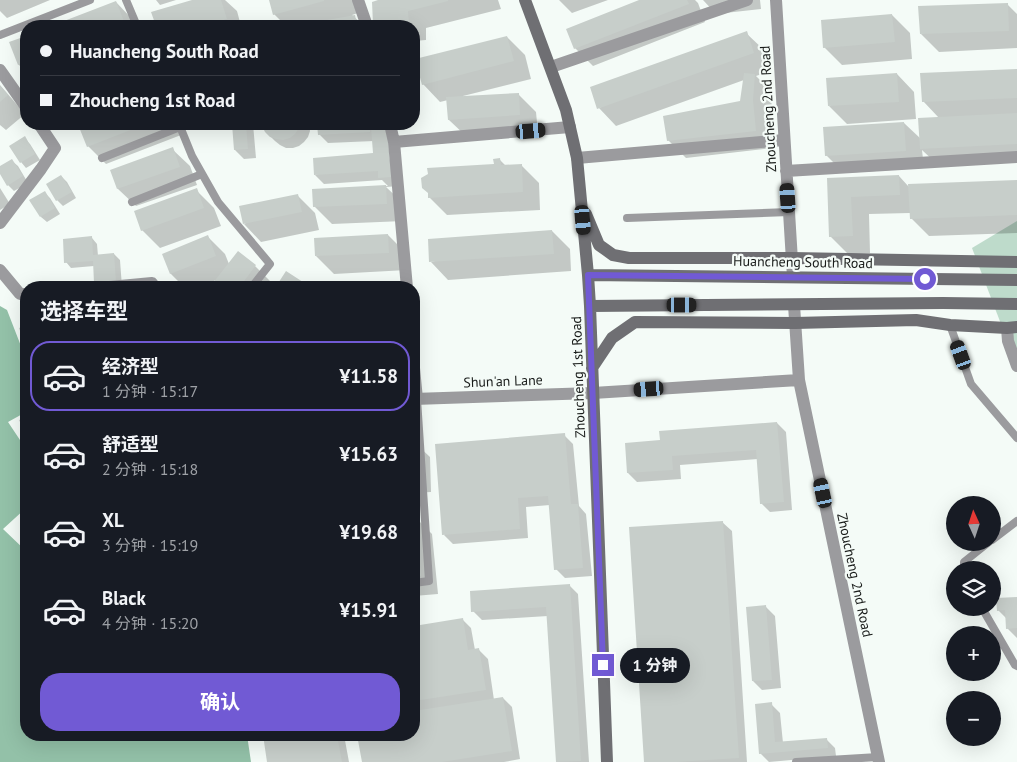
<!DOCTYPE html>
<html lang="zh">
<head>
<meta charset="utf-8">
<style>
  body { margin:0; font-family:"PT Sans","Noto Sans SC",sans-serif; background:#242831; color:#f1f3f6; height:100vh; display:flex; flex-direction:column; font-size:19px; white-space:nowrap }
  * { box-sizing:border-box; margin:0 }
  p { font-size:16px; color:#9ea1a6 }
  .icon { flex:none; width:28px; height:28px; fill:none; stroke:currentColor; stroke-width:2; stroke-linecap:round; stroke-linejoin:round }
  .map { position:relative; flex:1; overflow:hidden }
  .side { position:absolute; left:20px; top:281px; width:400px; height:460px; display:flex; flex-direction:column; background:#171b24; border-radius:20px; box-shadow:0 5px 20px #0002 }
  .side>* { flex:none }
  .hud { position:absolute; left:20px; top:20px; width:400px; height:110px; border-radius:20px; box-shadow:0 5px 20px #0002; display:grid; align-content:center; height:110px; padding:0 20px; background:#171b24 }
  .needle { width:32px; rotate:357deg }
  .controls { position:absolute; left:946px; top:496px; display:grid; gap:10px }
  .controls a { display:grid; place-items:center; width:55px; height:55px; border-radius:50%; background:#171b24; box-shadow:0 5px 20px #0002; font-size:25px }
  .end { position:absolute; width:22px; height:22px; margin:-11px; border:6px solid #715ad4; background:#fff; box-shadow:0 0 0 2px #fff }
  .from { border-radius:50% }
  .bubble { position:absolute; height:35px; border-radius:18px; background:#171b24; box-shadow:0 5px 20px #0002; font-size:16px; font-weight:700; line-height:35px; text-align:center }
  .car { position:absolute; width:15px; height:30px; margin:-15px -8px; border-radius:6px; box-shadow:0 0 4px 1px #0007; background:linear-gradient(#222 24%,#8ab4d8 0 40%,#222 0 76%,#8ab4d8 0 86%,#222 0) }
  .hud b { display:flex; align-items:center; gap:18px; height:48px; font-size:19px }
  .hud b+b { border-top:1px solid #363941 }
  .hud i { width:12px; height:12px; background:#f1f3f6 }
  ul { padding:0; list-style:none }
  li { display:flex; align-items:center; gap:15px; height:70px; margin:0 10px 8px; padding:0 10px; border:2px solid transparent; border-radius:20px }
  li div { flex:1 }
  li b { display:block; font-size:19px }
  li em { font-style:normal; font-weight:700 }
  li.on { border-color:#715ad4 }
  li>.icon { width:45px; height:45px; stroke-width:1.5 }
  h2 { padding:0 20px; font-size:22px; line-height:60px }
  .cta { display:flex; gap:10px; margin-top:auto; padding:10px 20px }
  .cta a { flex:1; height:58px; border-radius:20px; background:#715ad4; color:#fff; font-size:20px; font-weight:700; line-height:58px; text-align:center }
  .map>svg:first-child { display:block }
</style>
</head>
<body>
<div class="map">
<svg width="1017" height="762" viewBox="0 0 1017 762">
  <rect width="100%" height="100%" fill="#f4fbf7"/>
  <path fill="#bedbcb" d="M1017 221V366L972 248Z"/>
  <path fill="#93c1a8" d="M0 306 7 310 26 359V412L8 422 26 449V508L3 529 26 551V735H247L251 762H0Z"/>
  <path fill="#0003" d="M0 0H50L7 18 0 11Z
    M156 0H176L160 5Z
    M196 0H225L237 11 241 26H157L153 12Z
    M270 0H354L358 13 352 15 364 26H286L274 14Z
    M382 0H498L501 9 426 28V40L414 41V26H377L374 24Z
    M559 0H608L572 13Z
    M642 0H695L698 3 705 22 593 66 575 48Z
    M703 0H760L761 9 716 14Z
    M116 2 133 20 136 26H54Z
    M1007 4 1017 14V48L939 52 921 34Z
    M892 15 910 33 912 59 842 65 824 47Z
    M746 33 764 50 771 71 756 76 773 93 770 118 773 148 686 158 668 140 741 102 744 80 616 126 599 108Z
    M26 37V72L19 65 11 43Z
    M507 37 525 55 531 79 463 96V97L518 94 536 112 538 133 467 137 449 120 448 100 440 102 423 84Z
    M1017 70V162L939 166 922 150 924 168 844 173 826 155 904 123 921 139 939 118 923 101Z
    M897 74 914 92 916 119 847 124 829 106Z
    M0 85 25 114 6 130 0 125Z
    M92 124H177L181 135 106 164 88 146 81 128Z
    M233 124H253L256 158 244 159 235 150Z
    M262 124H309L310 131 308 137 304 142 299 146 293 148H286L280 145 275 141 266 132Z
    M319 124H378V127L399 186 386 187 404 204V221L332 224 314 206 313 190 388 186 382 180 324 184 315 175 375 155 374 141 328 143 319 134Z
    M24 138 30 144 40 160 26 168 21 162Z
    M172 149 190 166 197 185 136 206 118 189 112 170Z
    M500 160 506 166 521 165 539 183 540 210 447 215 429 197V194L495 165Z
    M12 161 18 166 28 183 14 191 8 185 0 171V168Z
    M61 176 67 182 76 198 63 206 57 200Z
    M899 176 909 187 1017 181V233L929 236 911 218 910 213 869 214 870 253 848 254 830 236 828 179Z
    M0 188 10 204 0 210Z
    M196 190 214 208 221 226 160 248 142 230Z
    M44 192 50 198 60 214 47 222 41 217Z
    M298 196 315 213 319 230 261 242 244 224Z
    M552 231 570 249 571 271 448 280 431 262Z
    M388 235 406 253 407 270 334 274 316 256Z
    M208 237 225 254 229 264 238 253 255 266 273 284 270 288H211L216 280 199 288H185L171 274 164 255Z
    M92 238 97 244 98 256 114 254 120 260 122 287 94 266 71 268 66 262Z
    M414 332 415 351H414Z
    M777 423 786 432 792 510 770 512 761 503 758 459 680 465 681 479 637 482 628 473 626 444 661 441Z
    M564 435 573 444 579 506 586 514 592 576 565 578 556 569 550 505 526 507 528 538 453 544 444 535Z
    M414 442 430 457 431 492 414 493Z
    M414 516 432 534 438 594 414 596Z
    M722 522 732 531 747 762H646Z
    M569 585 578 594 589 762H557L548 616 482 620 473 611Z
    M1017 598V638L1007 628V619L998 610Z
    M766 607 775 616 781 688 762 690 753 681Z
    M462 619 471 628 475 650H479L488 659 494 700 503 698 512 707 520 759 504 762H363L358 735H414V627Z
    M771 704 780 713 783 743 826 739 835 748 836 756 769 762 760 753Z
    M264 735H344L349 762H268Z"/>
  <path fill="#c7ceca" d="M192 0H221L227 19 202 26H156L151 12Z
    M269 0H324V1L273 15Z
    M378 0H448V1L408 11 409 23 373 24 372 2Z
    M639 0H687L689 4 574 49 566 29Z
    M116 1 125 24 120 26H51Z
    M1008 3 1009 31 920 34 918 6Z
    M892 14 895 42 823 48 821 20Z
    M355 15 357 26H299V25Z
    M747 31 754 53 597 109 590 87Z
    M26 36V62L18 65 9 42Z
    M507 36 514 61 422 85 415 59Z
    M1017 69V98L922 102 920 73Z
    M744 73 755 74 753 100 756 131 667 141 663 116 740 101Z
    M897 73 899 102 828 106 826 78Z
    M0 86 8 95 0 102Z
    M519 93 520 115 448 120 446 97Z
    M1017 113V144L920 149 918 118Z
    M904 122 906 151 825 156 823 127Z
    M89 124H146L87 147 79 127Z
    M232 124H246L248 149 234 150Z
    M261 124H300L299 128 295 134 290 138 283 140 276 139 270 137 265 132Z
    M317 124H370V132L318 135Z
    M387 125 391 177 378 178V171L314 175 313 158 373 153 371 127Z
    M25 136 35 154 20 163 9 146Z
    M173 147 180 167 117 189 110 170Z
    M500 158 501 165 522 164 523 192 428 198V193L422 188 421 178 428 174 427 168 494 164 493 159Z
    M12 159 23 176 7 186 0 174V166Z
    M61 175 72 192 56 201 46 184Z
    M899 175 900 195 851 197 853 236 829 237 827 178Z
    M1017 180V215L910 219 908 184Z
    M386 185 387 204 313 207 312 189Z
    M197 188 204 208 141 231 134 211Z
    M45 191 55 208 40 217 29 200Z
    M298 194 302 212 243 224 239 206Z
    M552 230 554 254 429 262 428 239Z
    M388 234 389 253 315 256 314 238Z
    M208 235 216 256 170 274 162 254Z
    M92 236 93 255 114 253 116 282 94 283 93 261 64 263 63 239Z
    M238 251 256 265 239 288H209Z
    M286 271 306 284 303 288H275Z
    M26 325V343L25 344 19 328Z
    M26 417V434L19 420Z
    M777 422 784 502 760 504 756 450 672 456 673 470 627 473 625 443 660 440 659 431Z
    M565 433 571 504H578L583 568 554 570 548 496 518 498 520 529 442 535 435 444Z
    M414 518H415L421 576 414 577Z
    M723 521 739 758 677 762H644L629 527Z
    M570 584 581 761 556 762 546 607 471 612 470 591Z
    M1017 597V628L1006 629 1005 610 997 611 996 598Z
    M766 605 772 680 752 681 746 607Z
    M463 618 468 650 479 648 486 690 414 701V626Z
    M503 697 512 751 442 762H362L357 735H414V711Z
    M772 702 775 742 827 738 828 748 759 754 755 704Z
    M263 735H337L342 762H267Z"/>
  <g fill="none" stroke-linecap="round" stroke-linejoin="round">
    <path stroke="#9b9b9e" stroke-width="8" d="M126 0 137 26
      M0 35 90 0
      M179 124 192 156 218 202 270 264 251 288
      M102 158 180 127
      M132 202 202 174
      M627 218 789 212
      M950 325 971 384 1017 438
      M992 540 1017 521
      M964 570V562L989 542
      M414 583 429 581 417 399
      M982 608 1015 665 1017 666
      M796 762 878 757"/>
    <path stroke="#9b9b9e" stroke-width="12" d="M358 0 367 26
      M776 0 793 277
      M551 67 747 0
      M0 70 26 107
      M390 124 394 142 407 288
      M394 142 570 127
      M577 158 784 140
      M786 171 1017 157
      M0 223 41 169 55 148 39 124
      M0 270 20 294H26
      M99 288 152 283 155 288
      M794 305 799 380 879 762
      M1007 328 1008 341 1017 366
      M414 368 417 399
      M414 399 593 393 799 380"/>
    <path stroke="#6f6f73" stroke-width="12" d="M525 0 566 110 577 158 588 275 590 306 607 762
      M586 214 599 245 613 255 629 258H792L1017 262
      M588 275 1017 280
      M590 306 943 303 1017 304
      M592 368 612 338 635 322 795 323 916 320 950 325 1007 328 1017 327"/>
  </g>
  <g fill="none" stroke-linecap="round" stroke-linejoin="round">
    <path stroke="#715ad4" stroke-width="6" d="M603 665 588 275 925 279"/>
  </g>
  <g text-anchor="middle" stroke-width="4.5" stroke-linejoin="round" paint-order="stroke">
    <g font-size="14" fill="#191c1a" stroke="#f4fbf7">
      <text transform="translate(768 109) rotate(-93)" y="5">Zhoucheng 2nd Road</text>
      <text transform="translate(803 262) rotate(1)" y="5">Huancheng South Road</text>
      <text transform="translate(578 377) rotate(-92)" y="5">Zhoucheng 1st Road</text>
      <text transform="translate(503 381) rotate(-2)" y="5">Shun'an Lane</text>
      <text transform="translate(855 575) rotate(78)" y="5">Zhoucheng 2nd Road</text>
    </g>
  </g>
</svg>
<div class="controls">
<a><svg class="needle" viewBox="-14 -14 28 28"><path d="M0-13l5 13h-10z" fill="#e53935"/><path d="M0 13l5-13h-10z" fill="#9ea1a6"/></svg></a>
<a><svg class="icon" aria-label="layers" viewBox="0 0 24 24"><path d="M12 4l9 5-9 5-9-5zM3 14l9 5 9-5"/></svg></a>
<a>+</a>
<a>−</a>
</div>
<i class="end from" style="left:925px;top:279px"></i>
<i class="end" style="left:603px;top:665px"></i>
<div class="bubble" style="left:620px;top:648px;width:70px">1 分钟</div>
<i class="car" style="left:531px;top:131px;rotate:85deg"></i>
<i class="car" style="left:788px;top:198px;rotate:356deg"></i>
<i class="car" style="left:583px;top:220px;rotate:175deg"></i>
<i class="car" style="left:682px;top:305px;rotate:90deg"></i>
<i class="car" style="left:961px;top:355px;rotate:340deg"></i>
<i class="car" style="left:649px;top:389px;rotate:266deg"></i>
<i class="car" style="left:823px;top:493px;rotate:348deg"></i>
<div class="hud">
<b><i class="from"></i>Huancheng South Road</b>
<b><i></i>Zhoucheng 1st Road</b>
</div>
<section class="side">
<h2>选择车型</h2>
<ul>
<li class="on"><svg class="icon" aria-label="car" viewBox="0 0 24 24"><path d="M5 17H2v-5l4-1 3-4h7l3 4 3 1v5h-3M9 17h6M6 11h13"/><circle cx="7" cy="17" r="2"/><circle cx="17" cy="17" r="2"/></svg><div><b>经济型</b><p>1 分钟 · 15:17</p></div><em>¥11.58</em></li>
<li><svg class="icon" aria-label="car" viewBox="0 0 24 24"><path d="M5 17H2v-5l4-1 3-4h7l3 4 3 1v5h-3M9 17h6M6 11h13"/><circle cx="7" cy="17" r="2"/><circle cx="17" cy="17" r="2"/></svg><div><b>舒适型</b><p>2 分钟 · 15:18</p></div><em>¥15.63</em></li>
<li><svg class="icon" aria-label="car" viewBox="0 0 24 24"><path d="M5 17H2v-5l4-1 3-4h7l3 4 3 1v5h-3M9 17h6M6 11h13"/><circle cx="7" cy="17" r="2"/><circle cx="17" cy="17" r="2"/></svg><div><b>XL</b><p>3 分钟 · 15:19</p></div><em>¥19.68</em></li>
<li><svg class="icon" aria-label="car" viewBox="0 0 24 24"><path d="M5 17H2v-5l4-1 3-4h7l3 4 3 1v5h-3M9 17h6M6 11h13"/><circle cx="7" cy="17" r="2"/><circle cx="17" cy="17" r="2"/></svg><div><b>Black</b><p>4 分钟 · 15:20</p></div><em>¥15.91</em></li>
</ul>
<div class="cta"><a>确认</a></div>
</section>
</div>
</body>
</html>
